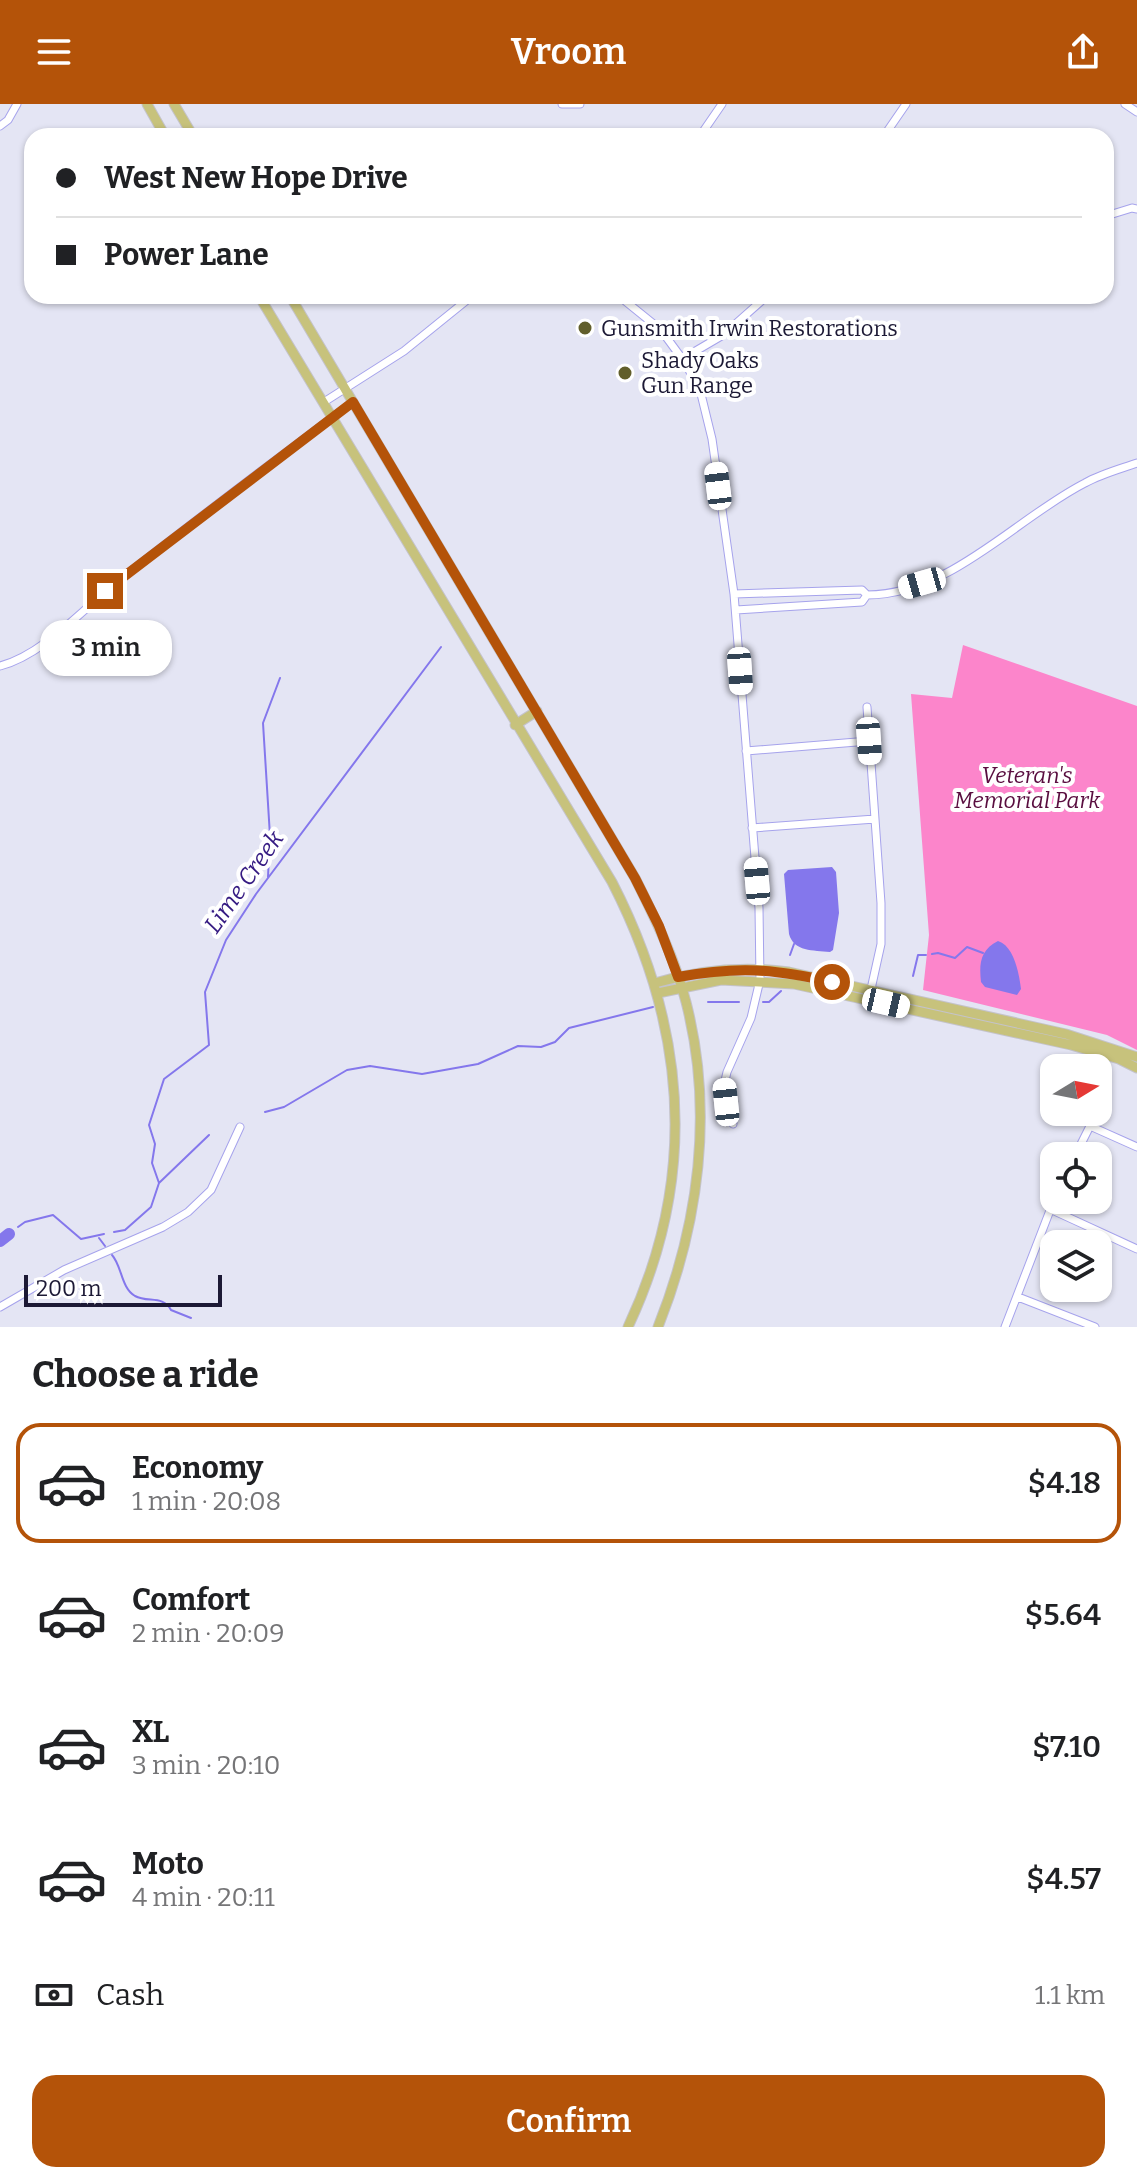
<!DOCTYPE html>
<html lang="en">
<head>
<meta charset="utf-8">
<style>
  body { margin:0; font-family:Bitter,serif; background:#f6f6f6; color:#202124; height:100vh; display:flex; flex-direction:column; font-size:30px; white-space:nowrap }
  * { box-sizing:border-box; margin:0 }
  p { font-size:26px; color:#757577 }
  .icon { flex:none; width:44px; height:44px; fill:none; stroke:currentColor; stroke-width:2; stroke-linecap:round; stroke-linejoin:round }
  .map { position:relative; height:1223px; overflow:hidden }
  .panel { display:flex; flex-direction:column; background:#fff; flex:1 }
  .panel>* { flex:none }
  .banner { position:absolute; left:24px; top:24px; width:1090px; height:176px; border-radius:24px; box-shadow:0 2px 6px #0004; display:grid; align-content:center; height:176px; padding:0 32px; background:#fff }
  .needle { width:52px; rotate:80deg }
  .buttons { position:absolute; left:1040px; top:950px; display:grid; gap:16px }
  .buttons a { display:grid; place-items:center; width:72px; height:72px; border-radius:16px; background:#fff; box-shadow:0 2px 6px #0004; font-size:40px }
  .scale { position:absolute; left:24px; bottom:20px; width:198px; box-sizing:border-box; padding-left:8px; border:4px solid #1c1935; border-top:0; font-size:22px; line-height:28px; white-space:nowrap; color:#1c1935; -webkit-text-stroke:6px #fff; paint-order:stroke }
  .end { position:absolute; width:36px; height:36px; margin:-18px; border:10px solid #b45309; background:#fff; box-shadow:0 0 0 4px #fff }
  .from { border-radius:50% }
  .bubble { position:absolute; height:56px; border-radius:24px; background:#fff; box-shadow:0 2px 6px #0004; font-size:26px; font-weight:600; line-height:56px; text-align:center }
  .car { position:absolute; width:24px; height:48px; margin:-24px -12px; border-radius:10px; box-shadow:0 0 6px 2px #0007; background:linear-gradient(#fff 24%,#345 0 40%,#fff 0 76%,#345 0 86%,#fff 0) }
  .banner b { display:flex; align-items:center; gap:28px; height:76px; font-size:30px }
  .banner b+b { border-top:2px solid #e0e0e0 }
  .banner i { width:20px; height:20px; background:#202124 }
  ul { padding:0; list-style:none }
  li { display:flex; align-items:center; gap:24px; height:120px; margin:0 16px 12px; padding:0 16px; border:4px solid transparent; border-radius:24px }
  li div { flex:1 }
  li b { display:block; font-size:30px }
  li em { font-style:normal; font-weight:600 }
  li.active { border-color:#b45309 }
  li>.icon { width:72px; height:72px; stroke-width:1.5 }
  h2 { padding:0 32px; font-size:36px; line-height:96px }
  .pay { display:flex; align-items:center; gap:20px; height:88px; padding:0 32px; font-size:30px }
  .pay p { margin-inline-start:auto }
  .primary-button { display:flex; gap:16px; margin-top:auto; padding:16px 32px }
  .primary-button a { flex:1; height:92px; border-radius:24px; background:#b45309; color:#fff; font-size:32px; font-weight:600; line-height:92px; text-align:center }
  header { display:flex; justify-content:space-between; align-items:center; height:104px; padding:0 32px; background:#b45309; color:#fff; font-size:36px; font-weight:600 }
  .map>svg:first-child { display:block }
</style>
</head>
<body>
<header><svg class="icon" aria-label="menu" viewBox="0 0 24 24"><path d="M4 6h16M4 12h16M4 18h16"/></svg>Vroom<svg class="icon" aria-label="share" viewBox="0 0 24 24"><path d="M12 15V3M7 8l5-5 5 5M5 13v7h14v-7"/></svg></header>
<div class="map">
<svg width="1137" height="1223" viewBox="0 0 1137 1223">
  <rect width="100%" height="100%" fill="#e4e5f4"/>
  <path fill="#fc85cb" d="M963 541 1137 602V946L1107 931 923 886 929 831 911 590 952 594Z"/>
  <path fill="#8477ec" d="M832 763 836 768 839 809 833 846 830 848C813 846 794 848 789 830L784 770 788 766Z
    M998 837C1014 842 1019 869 1021 885L1017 891 985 883 981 878C979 860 980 846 998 837Z"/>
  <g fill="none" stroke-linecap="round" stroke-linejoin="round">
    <path stroke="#8477ec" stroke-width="2" d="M268 773 270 732 263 619 280 574
      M932 850 938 849 955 854 967 843 983 849
      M790 851 794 840
      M913 872 918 851H926
      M708 898H739
      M763 898H769L781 887
      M265 1008 284 1003 347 966 370 962 422 970 478 960 518 942 541 943 555 938 569 924 653 903
      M159 1079 209 1031
      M18 1123 25 1118 53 1111 81 1135 104 1130
      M114 1128 125 1126 151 1103 159 1079 152 1059 155 1040 149 1021 164 975 209 941 205 888 226 836 256 790 441 543
      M99 1134 105 1142
      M112 1151C122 1162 121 1184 135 1192 148 1199 163 1191 171 1206L191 1214"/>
    <path stroke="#8477ec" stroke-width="12" d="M0 1137 9 1130"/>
    <defs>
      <path id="minor" d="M562 0H580
        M1125 0 1137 8
        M0 22 8 16 17 0
        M700 32 722 0
        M884 32 906 0
        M1106 112 1132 104 1137 105
        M619 192 661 226 686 260 701 290 712 335 734 490 759 804 760 876 751 914 727 968 724 981 733 1020
        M682 255 723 231 767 192
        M324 298 404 247 472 192
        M734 490 862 486 867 491C950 491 1016 414 1085 379 1101 370 1120 365 1137 359
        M736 506 862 498 867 491
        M0 562C43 551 84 504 118 477 196 416 274 357 353 298
        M867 603 881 799V840L871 885
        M746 647 869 637
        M752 724 875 715
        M1075 1052 1090 1022 1137 1043
        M1050 1105 1137 1145
        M1018 1193 1095 1223
        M0 1203 64 1166 163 1123 188 1108 211 1086 240 1023
        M1005 1223 1054 1096"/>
      <path id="major" d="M147 0 165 32
        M174 0 193 32
        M259 192 612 778C687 924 699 1072 628 1223
        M290 192 635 774C655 814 675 855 686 898 714 1007 699 1120 658 1223
        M515 621 537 607
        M655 879C699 866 744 862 789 868L1066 930 1137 953
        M658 889 721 876 794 880 1071 941 1119 955 1137 964"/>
    </defs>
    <use href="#minor" stroke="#a6a3ec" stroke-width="9"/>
    <use href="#major" stroke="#c4c3ca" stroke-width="11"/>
    <use href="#minor" stroke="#fff" stroke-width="7"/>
    <use href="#major" stroke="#c7c27c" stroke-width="9"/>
  </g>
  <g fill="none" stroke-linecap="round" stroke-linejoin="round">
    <path stroke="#b45309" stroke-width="10" d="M105 487 353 298 635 774 659 822 678 873C739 862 773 865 832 878"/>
  </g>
  <g fill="#615e2b" stroke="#fff" stroke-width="3">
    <circle cx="585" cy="224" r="8"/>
    <circle cx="625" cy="269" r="8"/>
  </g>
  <g text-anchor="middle" stroke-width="8" stroke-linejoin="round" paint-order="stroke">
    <g font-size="22" fill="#1c1935" stroke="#fff" text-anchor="start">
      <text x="601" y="232">Gunsmith Irwin Restorations</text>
      <text x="641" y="264">Shady Oaks<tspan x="641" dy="25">Gun Range</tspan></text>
    </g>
    <g font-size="22" font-style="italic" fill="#590d3f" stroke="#fff">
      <text x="1027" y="679">Veteran's<tspan x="1027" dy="25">Memorial Park</tspan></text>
    </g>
    <g font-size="24" font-style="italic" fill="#351a82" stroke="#fff">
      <text transform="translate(244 778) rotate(-55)" y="8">Lime Creek</text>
    </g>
  </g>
</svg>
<div class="buttons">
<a><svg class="needle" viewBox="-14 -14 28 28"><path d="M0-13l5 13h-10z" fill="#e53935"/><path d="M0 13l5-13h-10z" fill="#757577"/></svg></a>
<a><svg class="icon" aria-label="locate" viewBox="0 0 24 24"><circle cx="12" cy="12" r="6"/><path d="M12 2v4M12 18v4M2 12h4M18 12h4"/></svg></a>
<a><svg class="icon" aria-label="layers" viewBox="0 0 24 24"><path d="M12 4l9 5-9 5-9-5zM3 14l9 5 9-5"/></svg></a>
</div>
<div class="scale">200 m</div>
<i class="end from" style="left:832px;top:878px"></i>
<i class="end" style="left:105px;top:487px"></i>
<div class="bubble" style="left:40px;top:516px;width:132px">3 min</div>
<i class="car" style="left:718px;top:382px;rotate:353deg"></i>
<i class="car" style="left:922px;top:479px;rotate:254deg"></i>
<i class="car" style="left:740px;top:567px;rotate:176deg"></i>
<i class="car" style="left:869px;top:637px;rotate:176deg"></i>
<i class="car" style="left:757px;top:777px;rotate:355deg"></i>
<i class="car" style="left:886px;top:899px;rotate:103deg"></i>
<i class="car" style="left:726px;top:998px;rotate:354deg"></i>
<div class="banner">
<b><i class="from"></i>West New Hope Drive</b>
<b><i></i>Power Lane</b>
</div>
</div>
<section class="panel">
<h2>Choose a ride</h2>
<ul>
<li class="active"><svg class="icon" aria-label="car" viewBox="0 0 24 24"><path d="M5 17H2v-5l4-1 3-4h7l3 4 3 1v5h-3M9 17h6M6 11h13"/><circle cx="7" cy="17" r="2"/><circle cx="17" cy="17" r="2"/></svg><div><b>Economy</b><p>1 min · 20:08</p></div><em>$4.18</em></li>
<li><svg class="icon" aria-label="car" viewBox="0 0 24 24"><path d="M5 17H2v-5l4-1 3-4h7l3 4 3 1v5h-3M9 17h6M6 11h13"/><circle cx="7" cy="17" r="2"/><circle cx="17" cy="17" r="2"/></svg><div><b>Comfort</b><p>2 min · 20:09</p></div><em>$5.64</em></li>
<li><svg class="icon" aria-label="car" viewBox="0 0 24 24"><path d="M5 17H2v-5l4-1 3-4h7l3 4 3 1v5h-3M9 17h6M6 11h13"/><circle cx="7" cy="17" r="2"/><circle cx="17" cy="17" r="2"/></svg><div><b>XL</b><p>3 min · 20:10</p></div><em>$7.10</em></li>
<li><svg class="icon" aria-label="car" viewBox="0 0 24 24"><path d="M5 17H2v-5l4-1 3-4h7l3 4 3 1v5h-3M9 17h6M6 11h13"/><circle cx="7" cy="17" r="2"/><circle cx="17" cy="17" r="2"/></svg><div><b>Moto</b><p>4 min · 20:11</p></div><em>$4.57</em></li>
</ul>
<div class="pay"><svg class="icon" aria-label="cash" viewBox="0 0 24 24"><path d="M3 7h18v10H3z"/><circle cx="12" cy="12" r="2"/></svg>Cash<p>1.1 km</p></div>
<div class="primary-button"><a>Confirm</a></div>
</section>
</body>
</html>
